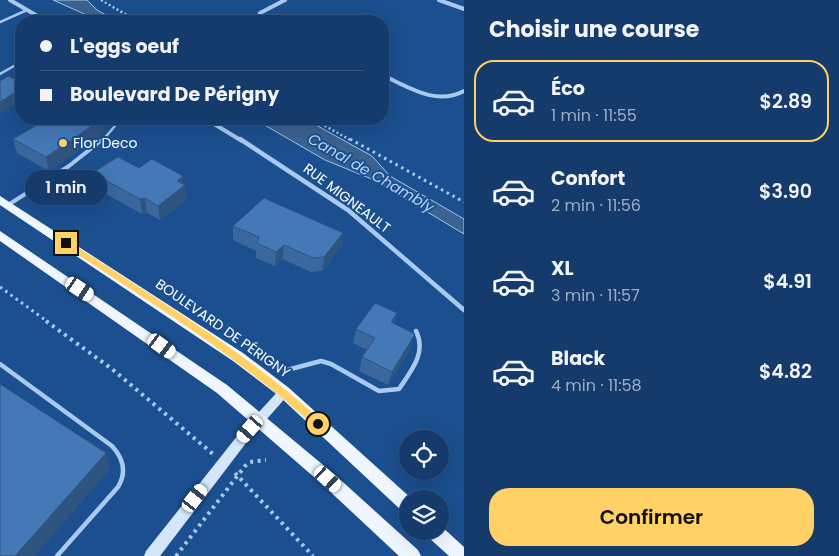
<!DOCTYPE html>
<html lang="fr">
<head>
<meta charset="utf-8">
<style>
  body { margin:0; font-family:Poppins,sans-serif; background:#1d4271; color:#f1f3f6; height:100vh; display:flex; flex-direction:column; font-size:19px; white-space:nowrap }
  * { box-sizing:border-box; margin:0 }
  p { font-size:16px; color:#9dadc1 }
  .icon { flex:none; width:28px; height:28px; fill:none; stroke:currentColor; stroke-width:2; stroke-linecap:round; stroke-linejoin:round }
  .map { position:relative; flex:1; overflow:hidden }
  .side { display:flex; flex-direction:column; background:#143b6b; width:375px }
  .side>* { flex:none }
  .hud { position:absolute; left:15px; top:15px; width:374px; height:110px; border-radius:20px; box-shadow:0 5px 20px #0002,0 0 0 1px #33557e; display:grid; align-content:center; height:110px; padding:0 25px; background:#143b6b }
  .fabs { position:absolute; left:399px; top:430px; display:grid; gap:10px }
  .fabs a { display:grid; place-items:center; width:50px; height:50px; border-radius:50%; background:#143b6b; box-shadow:0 5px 20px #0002,0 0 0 1px #33557e; font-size:25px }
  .end { position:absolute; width:22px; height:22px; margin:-11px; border:6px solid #ffd166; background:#111; box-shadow:0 0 0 2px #111 }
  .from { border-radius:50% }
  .bubble { position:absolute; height:35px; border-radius:18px; background:#143b6b; box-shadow:0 5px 20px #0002,0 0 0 1px #33557e; font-size:16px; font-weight:600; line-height:35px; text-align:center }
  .car { position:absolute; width:15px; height:30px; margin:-15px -8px; border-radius:6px; box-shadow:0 0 4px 1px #0007; background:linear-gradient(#fff 24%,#345 0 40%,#fff 0 76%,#345 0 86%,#fff 0) }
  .hud b { display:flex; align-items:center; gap:18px; height:48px; font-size:19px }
  .hud b+b { border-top:1px solid #33557e }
  .hud i { width:12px; height:12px; background:#f1f3f6 }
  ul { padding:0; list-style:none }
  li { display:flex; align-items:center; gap:15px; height:82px; margin:0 10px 8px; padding:0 15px; border:2px solid transparent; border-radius:20px }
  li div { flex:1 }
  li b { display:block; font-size:19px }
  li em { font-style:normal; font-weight:600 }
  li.current { border-color:#ffd166 }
  li>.icon { width:45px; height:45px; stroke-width:1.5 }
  h2 { padding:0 25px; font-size:22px; line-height:60px }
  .cta { display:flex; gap:10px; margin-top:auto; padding:10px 25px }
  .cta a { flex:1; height:58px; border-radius:20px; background:#ffd166; color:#111; font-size:20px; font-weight:600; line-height:58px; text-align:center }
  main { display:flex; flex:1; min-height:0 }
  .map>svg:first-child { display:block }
</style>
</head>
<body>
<main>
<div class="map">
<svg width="464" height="556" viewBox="0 0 464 556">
  <rect width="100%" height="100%" fill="#1b4f8f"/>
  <path fill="#3c6290" stroke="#9cc4f0" d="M53 0H87L97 10 117 21H100Z
    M254 119H305L372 156 390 176 464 219V234L374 180 325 160Z"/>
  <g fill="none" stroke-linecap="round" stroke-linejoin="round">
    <path stroke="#a9c9ee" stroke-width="2.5" stroke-dasharray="2 2.5" stroke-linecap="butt" d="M101 0 137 21
      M313 119 352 141"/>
    <path stroke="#a9c9ee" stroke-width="3" stroke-dasharray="2.5 4" stroke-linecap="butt" d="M350 139 464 202
      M0 287 48 322"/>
    <path stroke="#a9c9ee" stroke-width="4" stroke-dasharray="3 4.5" stroke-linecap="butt" d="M46 321 112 369 213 454
      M235 473 313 556
      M176 556 245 466 250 462 266 460"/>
    <path stroke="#a9c9ee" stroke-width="2.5" d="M0 22 27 10
      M0 74 21 62
      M102 141 121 119"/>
    <path stroke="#a9c9ee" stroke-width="4" d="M8 205 69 166 103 139"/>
    <path stroke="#a9c9ee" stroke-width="4.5" d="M0 364 112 446C124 459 127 472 118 487L57 556
      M287 370 321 361 331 364 379 391 399 389C411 371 427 353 416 331"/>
    <path stroke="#a9c9ee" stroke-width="4" d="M10 0 46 21
      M439 0 464 9
      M262 21 258 18 260 13 285 0
      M382 75C409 87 435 106 464 91
      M206 119 242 141"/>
    <path stroke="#a9c9ee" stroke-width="4.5" d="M240 139 348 210 464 310"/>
    <path fill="#d6e6fa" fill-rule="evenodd" d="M284 387 288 389 290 392 288 395 246 443 160 556H144L146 551 238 435 280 389Z"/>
    <path fill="#f0f6ff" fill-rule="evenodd" d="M0 196 243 353 289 388 412 499H408V514L402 511 279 396 233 361 0 205Z
      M0 231 227 385 334 474 418 550 421 556H399L322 484 217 393 0 241Z
      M440 525 464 547V556H449L428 537 426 531H440Z"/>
  </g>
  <path fill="#3a679d" d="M105 132 49 171 17 153 13 139Z
    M139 168 184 185 186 200 160 220 147 213 142 214 95 188 92 173Z
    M233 226 343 233 341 247 322 271 311 272 282 259 275 266 256 258V251L233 240Z
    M397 313 395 324 411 348 388 385 359 371 362 357 367 350 353 343 356 329Z"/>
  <path fill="#305480" d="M21 89V100L0 114V102Z
    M102 119H103L105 132 49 171 46 157Z
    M183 176 184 186 185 185 186 200 160 220 158 206 177 181Z
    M145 198 147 213 142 214 140 199Z
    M343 233 341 247 322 271 324 257Z
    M284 245 282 259 275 266 276 252Z
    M397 313 394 328 391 322Z
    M415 334 411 348 388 385 392 372Z
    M106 453 110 469 35 556H15Z"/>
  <path fill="#4478b7" stroke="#305480" d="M8 76 21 82V89L0 102V81Z
    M47 119H102L46 157 13 139Z
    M118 157 139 168 152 159 183 176 177 181 185 185 158 206 145 198 140 199 92 173Z
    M264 198 343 233 324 257 313 258 284 245 276 252 257 243 259 237 233 226Z
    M375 303 397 313 391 322 415 334 392 372 362 357 375 338 356 329Z
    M0 384 106 453 15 556H0Z"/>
  <path fill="#ffd166" d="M63 241H68C155 298 245 351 322 421V427H315C238 356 150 302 63 245Z"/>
  <circle fill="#ffd166" stroke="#1b4f8f" stroke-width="2" cx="63" cy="143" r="5"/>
  <g text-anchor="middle" stroke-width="4" stroke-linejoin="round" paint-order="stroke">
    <g font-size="14" fill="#fff" stroke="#1b4f8f" text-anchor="start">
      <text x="73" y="148">Flor Deco</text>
    </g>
    <g font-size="14" fill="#fff" stroke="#1b4f8f">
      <text transform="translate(347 198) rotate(37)" y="5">RUE MIGNEAULT</text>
      <text transform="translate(223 328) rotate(35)" y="5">BOULEVARD DE PÉRIGNY</text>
    </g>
    <g font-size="15" font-style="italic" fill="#b5d3f5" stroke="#1b4f8f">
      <text transform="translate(371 173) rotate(30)" y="5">Canal de Chambly</text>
    </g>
  </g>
</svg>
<div class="fabs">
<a><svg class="icon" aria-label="locate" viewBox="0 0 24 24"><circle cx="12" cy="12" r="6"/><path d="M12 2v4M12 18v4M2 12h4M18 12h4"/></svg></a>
<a><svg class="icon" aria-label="layers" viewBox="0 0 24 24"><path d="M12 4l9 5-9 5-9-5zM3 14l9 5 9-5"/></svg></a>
</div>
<i class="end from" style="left:318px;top:424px"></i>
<i class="end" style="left:66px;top:243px"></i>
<div class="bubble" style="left:25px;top:170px;width:82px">1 min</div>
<i class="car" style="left:80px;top:289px;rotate:124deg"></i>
<i class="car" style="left:162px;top:346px;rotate:126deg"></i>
<i class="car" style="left:250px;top:429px;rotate:221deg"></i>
<i class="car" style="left:328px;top:479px;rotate:132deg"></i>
<i class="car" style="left:195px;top:498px;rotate:38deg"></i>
<div class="hud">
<b><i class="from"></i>L'eggs oeuf</b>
<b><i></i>Boulevard De Périgny</b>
</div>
</div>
<section class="side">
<h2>Choisir une course</h2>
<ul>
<li class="current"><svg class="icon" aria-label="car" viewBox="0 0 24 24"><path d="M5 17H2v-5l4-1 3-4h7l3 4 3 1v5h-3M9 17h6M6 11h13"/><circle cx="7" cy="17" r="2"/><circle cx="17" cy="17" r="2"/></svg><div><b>Éco</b><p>1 min · 11:55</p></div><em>$2.89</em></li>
<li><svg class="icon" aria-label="car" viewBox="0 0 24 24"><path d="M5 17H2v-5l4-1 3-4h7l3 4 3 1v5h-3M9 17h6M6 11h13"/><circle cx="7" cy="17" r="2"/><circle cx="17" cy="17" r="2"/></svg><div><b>Confort</b><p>2 min · 11:56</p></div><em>$3.90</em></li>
<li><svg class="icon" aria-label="car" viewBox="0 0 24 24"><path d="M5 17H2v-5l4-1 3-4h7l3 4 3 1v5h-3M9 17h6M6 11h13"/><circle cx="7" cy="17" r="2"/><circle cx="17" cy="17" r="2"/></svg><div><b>XL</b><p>3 min · 11:57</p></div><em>$4.91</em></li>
<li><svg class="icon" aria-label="car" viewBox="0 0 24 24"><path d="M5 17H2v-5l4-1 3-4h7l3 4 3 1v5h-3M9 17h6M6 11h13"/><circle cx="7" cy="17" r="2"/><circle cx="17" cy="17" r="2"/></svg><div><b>Black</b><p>4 min · 11:58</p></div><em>$4.82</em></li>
</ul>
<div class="cta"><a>Confirmer</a></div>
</section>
</main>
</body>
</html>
